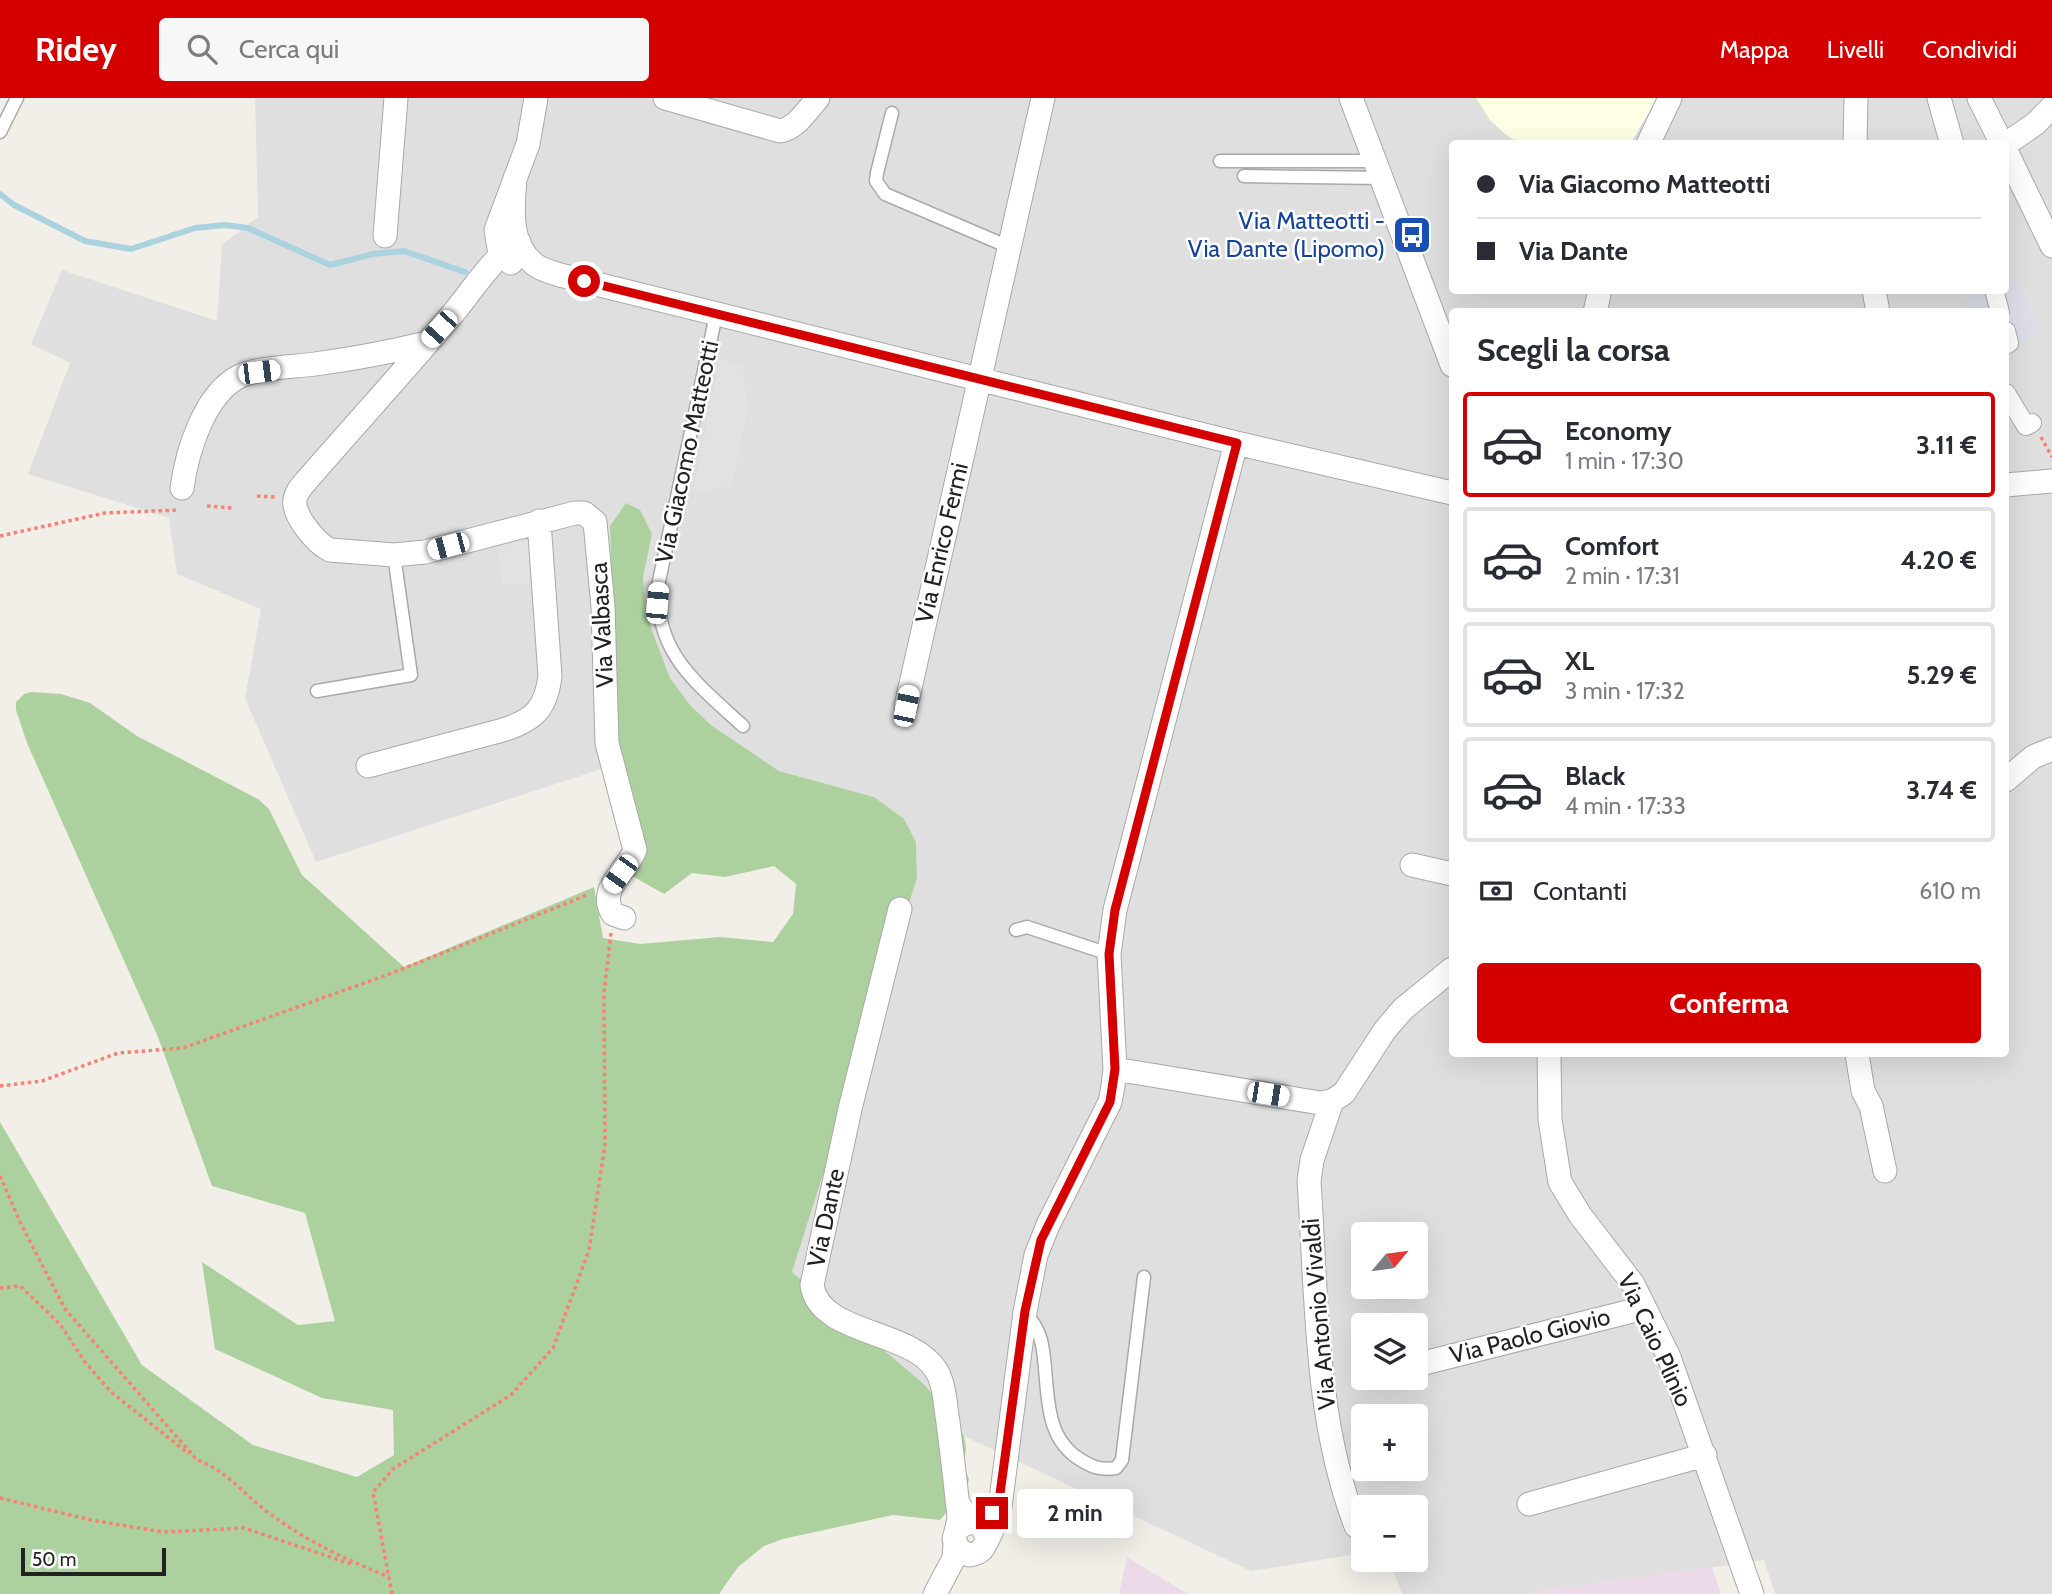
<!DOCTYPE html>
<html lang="it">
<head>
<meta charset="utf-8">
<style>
  body { margin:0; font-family:Cabin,sans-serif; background:#f7f7f7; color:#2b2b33; height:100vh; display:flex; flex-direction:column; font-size:26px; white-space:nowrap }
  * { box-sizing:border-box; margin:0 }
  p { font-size:23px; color:#7c7c81 }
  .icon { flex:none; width:38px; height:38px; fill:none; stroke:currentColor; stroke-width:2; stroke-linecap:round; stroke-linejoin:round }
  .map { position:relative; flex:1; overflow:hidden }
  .sheet { position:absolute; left:1449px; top:210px; width:560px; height:749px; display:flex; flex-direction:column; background:#fff; border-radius:7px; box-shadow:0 7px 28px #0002 }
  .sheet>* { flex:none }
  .top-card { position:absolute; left:1449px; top:42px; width:560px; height:154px; border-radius:7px; box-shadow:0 7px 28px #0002; display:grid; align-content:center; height:154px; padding:0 28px; background:#fff }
  .needle { width:46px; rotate:61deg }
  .fabs { position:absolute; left:1351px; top:1124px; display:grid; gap:14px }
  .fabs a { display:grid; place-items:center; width:77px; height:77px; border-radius:7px; background:#fff; box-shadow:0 7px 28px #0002; font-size:35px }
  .scale { position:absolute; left:21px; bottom:18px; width:145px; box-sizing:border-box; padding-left:7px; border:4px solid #222; border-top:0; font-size:19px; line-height:24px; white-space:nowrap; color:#222; -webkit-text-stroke:5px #fff; paint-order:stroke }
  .end { position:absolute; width:32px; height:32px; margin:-16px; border:9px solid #d40000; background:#fff; box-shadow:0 0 0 4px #fff }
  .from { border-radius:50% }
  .bubble { position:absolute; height:49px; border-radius:7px; background:#fff; box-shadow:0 7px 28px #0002; font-size:23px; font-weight:800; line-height:49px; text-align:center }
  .car { position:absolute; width:21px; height:42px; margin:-21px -10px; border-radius:9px; box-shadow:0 0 5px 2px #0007; background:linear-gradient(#fff 24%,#345 0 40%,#fff 0 76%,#345 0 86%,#fff 0) }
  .top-card b { display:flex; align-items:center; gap:24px; height:66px; font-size:26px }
  .top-card b+b { border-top:2px solid #e1e1e2 }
  .top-card i { width:18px; height:18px; background:#2b2b33 }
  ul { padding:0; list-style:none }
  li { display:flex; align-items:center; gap:21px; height:105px; margin:0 14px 10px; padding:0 14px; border:4px solid #e1e1e2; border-radius:7px }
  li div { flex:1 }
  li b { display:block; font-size:26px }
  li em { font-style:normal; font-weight:800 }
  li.active { border-color:#d40000 }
  li>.icon { width:63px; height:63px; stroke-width:1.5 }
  h2 { padding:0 28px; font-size:32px; line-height:84px }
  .pay { display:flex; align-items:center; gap:18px; height:77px; padding:0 28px; font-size:26px }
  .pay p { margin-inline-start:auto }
  .primary-button { display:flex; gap:14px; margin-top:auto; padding:14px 28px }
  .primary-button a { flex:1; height:80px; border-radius:7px; background:#d40000; color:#fff; font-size:28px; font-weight:800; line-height:80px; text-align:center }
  header { display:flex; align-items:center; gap:42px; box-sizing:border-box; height:98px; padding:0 35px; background:#d40000; color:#fff }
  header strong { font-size:33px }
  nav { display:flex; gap:38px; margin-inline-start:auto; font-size:24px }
  .search { width:490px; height:63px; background:#f7f7f7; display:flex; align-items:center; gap:18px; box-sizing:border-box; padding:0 24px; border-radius:7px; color:#7c7c81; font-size:26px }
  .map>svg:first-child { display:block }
</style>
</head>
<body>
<header>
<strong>Ridey</strong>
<div class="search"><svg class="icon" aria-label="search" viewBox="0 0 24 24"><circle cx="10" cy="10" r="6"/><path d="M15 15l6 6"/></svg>Cerca qui</div>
<nav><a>Mappa</a><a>Livelli</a><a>Condividi</a></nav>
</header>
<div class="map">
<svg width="2052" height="1496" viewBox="0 0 2052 1496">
  <rect width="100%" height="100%" fill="#f2efe9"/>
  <path fill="#e0dfdf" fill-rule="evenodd" d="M255 0H2052V1496H1775L1764 1462 1523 1496H1402L1389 1461H1416V1409H1363V1455L1251 1473 964 1338 925 1287 792 1174 917 780 916 744 874 699 779 673 711 627 690 607 670 580 651 530 646 510 643 479 652 436 610 428 611 462 608 483 614 667 316 764 245 600 261 511 177 476 169 420 28 376 70 265 31 246 62 172 217 223 222 147 258 119ZM1452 46H2006V192H1452ZM1452 214H2006V956H1452ZM1363 1136H1416V1188H1363ZM1363 1227H1416V1279H1363ZM1363 1318H1416V1370H1363Z"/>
  <path fill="#ebdbe8" d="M1127 1459 1188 1496H1119Z
    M1712 1469 1721 1496H1523Z"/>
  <path fill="#ffffe5" d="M1476 0H1657L1631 45 1520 46 1505 36 1490 22Z"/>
  <path fill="#add19e" d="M626 405 640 412 652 436 643 479 646 510 651 530 670 580 690 607 711 627 779 673 874 699 904 721 916 744 917 780 792 1174 925 1287 964 1338 966 1350 964 1369 969 1381 967 1389 940 1422 893 1417 783 1441 764 1448 738 1469 719 1496H0V1024L142 1267 253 1347 357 1379 394 1357 393 1312 322 1300 215 1251 202 1164 298 1227 335 1223 305 1115 212 1088 158 939 27 645 16 612V604L24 596 31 594 61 596 90 605 137 638 258 701 269 711 302 777 404 869 594 789 603 840 640 846 720 839 773 844 793 816 796 786 774 768 725 779 692 775 664 796 611 766 635 734 612 658 608 483 611 462 610 428Z"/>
  <path fill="#e2e2e2" d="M720 261 742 267 748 310 732 388 693 394Z
    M528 442 534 464 535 486 503 487 497 449Z"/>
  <path fill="#dddde8" d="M2006 177 2015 182 2023 193 2040 233 2006 255V214H1966L1967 201 1972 193 2006 192Z"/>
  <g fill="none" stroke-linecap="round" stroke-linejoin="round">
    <path stroke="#aad3df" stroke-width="6" d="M0 96 14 107 85 143 131 151 195 130 225 127 248 130 330 167 373 156 404 153 465 174"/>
    <defs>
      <path id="service" d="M892 15 877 75 876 83 885 96 1009 149
        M0 34 17 0
        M1220 63H1375
        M1244 78 1381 80
        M716 217 659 483C652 553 696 585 743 628
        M317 593 411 577 394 457
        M1016 832 1027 829 1109 856
        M1025 1214C1033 1224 1040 1234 1042 1247 1050 1286 1040 1338 1081 1362 1094 1370 1101 1372 1116 1370L1122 1362 1144 1179"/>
      <path id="pedestrian" d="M1994 192 2000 214
        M2006 233 2009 245 2006 247
        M2006 295 2026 328 2032 325"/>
      <path id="minor" d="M665 0 780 33C797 30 807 12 818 0
        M1351 0 1452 267
        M1939 0 1952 46
        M1979 0 2002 46
        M1648 46 1670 0
        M1855 46 1856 0
        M2006 46 2035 26 2052 9
        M2006 53 2052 148
        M515 80C513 109 508 145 534 166 541 172 551 174 560 177L1236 345 1452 395
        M385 138 396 0
        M519 144C489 162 472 194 450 219 403 274 354 328 307 382 302 388 296 394 295 402 292 417 317 446 330 452L394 457 425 454 575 415H584L595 424 603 509 607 645 635 752C627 773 597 791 613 816L624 820
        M511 165 499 150 496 132 528 46 536 0
        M1874 192 1878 214
        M1595 214 1600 192
        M2006 387 2052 383
        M182 390C187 354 204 296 240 278 260 269 294 269 315 266 353 261 390 254 427 245
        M906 608 1043 0
        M368 668 503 632C534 622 546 611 550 578L539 423
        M2006 682 2033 659 2052 651
        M1412 767 1452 776
        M900 811 850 1011 812 1187C819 1237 910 1231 936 1272 945 1286 945 1307 948 1324 952 1356 956 1388 959 1420L957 1430
        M1549 956 1550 1022 1560 1084 1580 1117 1633 1186 1669 1259 1752 1496
        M1857 956 1863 993 1871 1008 1885 1073
        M1115 971 1320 1005 1332 1003 1344 995 1385 932 1403 911 1452 871
        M1332 1003 1312 1062 1309 1083C1317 1198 1314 1319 1356 1428
        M1416 1267 1644 1210
        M957 1404 967 1419 981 1428 987 1438C986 1449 981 1456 969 1457L959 1452 954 1441 957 1430 970 1424
        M1529 1406 1705 1357
        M987 1443 999 1417 1025 1214 1036 1157 1048 1127 1110 1004 1113 988 1115 971 1109 856 1115 812 1236 345
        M935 1496 954 1460 955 1447"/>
    </defs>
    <use href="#service" stroke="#a9a9a9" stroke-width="15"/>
    <use href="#pedestrian" stroke="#a9a9a9" stroke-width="20"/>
    <use href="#minor" stroke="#a9a9a9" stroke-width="25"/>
    <path stroke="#fa8072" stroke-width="3.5" stroke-dasharray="3.5 3.5" stroke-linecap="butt" d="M2041 339 2052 359
      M257 398 275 399
      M207 408 232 410
      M0 438 105 415 179 412
      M0 988 42 983 118 955 183 950 395 874 587 797
      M0 1078 20 1124 65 1211 197 1362C224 1371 243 1395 266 1413 303 1441 346 1462 389 1479
      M0 1190 20 1188 60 1226 85 1264 111 1294 189 1356
      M0 1400 91 1422 163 1434 244 1430 351 1466
      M392 1496 373 1394 393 1371 511 1297 553 1250 589 1152 605 1046 604 895 611 835"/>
    <use href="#service" stroke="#fff" stroke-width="12"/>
    <use href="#pedestrian" stroke="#fff" stroke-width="18"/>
    <use href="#minor" stroke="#fff" stroke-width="23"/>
  </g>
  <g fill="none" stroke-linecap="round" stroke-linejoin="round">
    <path stroke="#d40000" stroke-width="9" d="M584 183 1237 345 1115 812 1109 856 1115 971 1110 1004 1041 1142 1025 1213 999 1403 992 1415"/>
  </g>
  <defs>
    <symbol id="bus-square" viewBox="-11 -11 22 22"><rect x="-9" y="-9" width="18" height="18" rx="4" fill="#1a4fb4" stroke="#fff"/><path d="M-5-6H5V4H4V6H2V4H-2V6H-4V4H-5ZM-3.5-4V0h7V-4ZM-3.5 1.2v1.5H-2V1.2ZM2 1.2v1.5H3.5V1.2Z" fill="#fff"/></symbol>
  </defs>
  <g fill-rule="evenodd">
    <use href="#bus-square" x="1390" y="115" width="44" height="44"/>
  </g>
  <g text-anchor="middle" stroke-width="5" stroke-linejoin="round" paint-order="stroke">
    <g font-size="24" fill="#164399" stroke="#fff" text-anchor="end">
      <text x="1385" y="131">Via Matteotti -<tspan x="1385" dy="28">Via Dante (Lipomo)</tspan></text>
    </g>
    <g font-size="24" fill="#222" stroke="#fff">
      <text transform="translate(687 354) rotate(-78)" y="8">Via Giacomo Matteotti</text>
      <text transform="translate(942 445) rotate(-77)" y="8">Via Enrico Fermi</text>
      <text transform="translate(602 527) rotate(-93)" y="8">Via Valbasca</text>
      <text transform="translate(826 1120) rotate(-78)" y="8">Via Dante</text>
      <text transform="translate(1319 1216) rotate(-95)" y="8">Via Antonio Vivaldi</text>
      <text transform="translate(1530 1238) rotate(-14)" y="8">Via Paolo Giovio</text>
      <text transform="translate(1655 1242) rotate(65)" y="8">Via Caio Plinio</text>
    </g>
  </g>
</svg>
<div class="fabs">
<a><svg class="needle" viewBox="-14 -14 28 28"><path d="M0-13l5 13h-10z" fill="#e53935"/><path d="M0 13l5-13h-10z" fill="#7c7c81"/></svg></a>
<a><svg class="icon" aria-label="layers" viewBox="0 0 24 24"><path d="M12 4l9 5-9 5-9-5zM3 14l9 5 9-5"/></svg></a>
<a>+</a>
<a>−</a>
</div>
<div class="scale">50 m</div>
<i class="end from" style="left:584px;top:183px"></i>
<i class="end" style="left:992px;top:1415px"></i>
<div class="bubble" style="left:1017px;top:1391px;width:116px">2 min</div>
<i class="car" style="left:439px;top:231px;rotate:222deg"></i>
<i class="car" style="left:259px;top:274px;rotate:83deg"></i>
<i class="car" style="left:448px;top:448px;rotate:255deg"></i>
<i class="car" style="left:657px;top:505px;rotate:5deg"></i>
<i class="car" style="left:906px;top:608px;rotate:12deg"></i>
<i class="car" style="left:620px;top:776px;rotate:216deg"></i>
<i class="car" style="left:1268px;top:996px;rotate:99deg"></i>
<div class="top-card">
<b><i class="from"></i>Via Giacomo Matteotti</b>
<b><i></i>Via Dante</b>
</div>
<section class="sheet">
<h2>Scegli la corsa</h2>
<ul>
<li class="active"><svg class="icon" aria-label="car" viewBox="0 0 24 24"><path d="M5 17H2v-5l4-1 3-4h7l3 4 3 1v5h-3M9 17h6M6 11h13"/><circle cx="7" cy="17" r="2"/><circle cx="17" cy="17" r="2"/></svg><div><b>Economy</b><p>1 min · 17:30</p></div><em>3.11 €</em></li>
<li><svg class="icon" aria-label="car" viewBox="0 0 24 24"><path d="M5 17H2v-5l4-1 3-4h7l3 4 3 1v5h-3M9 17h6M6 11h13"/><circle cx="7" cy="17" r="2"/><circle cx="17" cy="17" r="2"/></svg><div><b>Comfort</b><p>2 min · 17:31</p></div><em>4.20 €</em></li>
<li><svg class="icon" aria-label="car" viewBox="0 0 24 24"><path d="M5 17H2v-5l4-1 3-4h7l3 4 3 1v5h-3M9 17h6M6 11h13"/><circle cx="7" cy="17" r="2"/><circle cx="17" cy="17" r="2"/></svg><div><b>XL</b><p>3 min · 17:32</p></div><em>5.29 €</em></li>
<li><svg class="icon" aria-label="car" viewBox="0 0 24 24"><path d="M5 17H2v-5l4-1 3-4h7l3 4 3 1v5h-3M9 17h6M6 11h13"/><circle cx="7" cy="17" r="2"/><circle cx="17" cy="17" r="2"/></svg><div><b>Black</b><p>4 min · 17:33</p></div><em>3.74 €</em></li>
</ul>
<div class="pay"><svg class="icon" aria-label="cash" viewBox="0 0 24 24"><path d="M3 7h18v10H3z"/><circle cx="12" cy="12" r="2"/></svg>Contanti<p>610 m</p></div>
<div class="primary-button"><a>Conferma</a></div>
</section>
</div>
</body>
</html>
